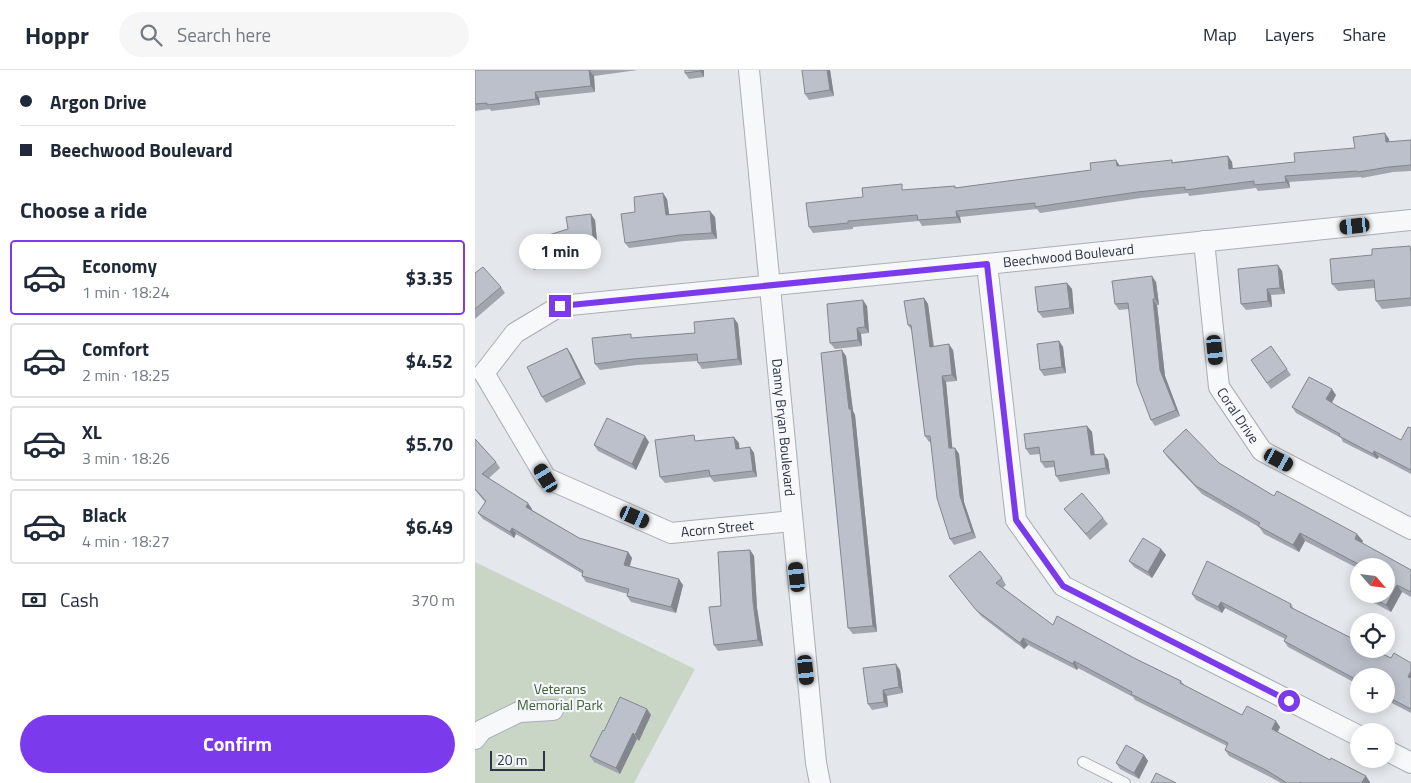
<!DOCTYPE html>
<html lang="en">
<head>
<meta charset="utf-8">
<style>
  body { margin:0; font-family:"Titillium Web",sans-serif; background:#f6f6f7; color:#1f2937; height:100vh; display:flex; flex-direction:column; font-size:19px; white-space:nowrap }
  * { box-sizing:border-box; margin:0 }
  p { font-size:16px; color:#747a83 }
  .icon { flex:none; width:28px; height:28px; fill:none; stroke:currentColor; stroke-width:2; stroke-linecap:round; stroke-linejoin:round }
  .map { position:relative; flex:1; overflow:hidden }
  .panel { display:flex; flex-direction:column; background:#fff; width:475px }
  .panel>* { flex:none }
  .top-card { display:grid; align-content:center; height:110px; padding:0 20px; background:#fff }
  .needle { width:32px; rotate:118deg }
  .fabs { position:absolute; left:875px; top:488px; display:grid; gap:10px }
  .fabs a { display:grid; place-items:center; width:45px; height:45px; border-radius:50%; background:#fff; box-shadow:0 2px 12px #0003; font-size:25px }
  .scale { position:absolute; left:15px; bottom:12px; width:55px; box-sizing:border-box; padding-left:5px; border:2px solid #2b3445; border-top:0; font-size:14px; line-height:18px; white-space:nowrap; color:#2b3445; -webkit-text-stroke:4px #f4f6f9; paint-order:stroke }
  .end { position:absolute; width:22px; height:22px; margin:-11px; border:6px solid #7c3aed; background:#fff; box-shadow:0 0 0 2px #fff }
  .from { border-radius:50% }
  .bubble { position:absolute; height:35px; border-radius:18px; background:#fff; box-shadow:0 2px 12px #0003; font-size:16px; font-weight:700; line-height:35px; text-align:center }
  .car { position:absolute; width:15px; height:30px; margin:-15px -8px; border-radius:6px; box-shadow:0 0 4px 1px #0007; background:linear-gradient(#222 24%,#8ab4d8 0 40%,#222 0 76%,#8ab4d8 0 86%,#222 0) }
  .top-card b { display:flex; align-items:center; gap:18px; height:48px; font-size:19px }
  .top-card b+b { border-top:1px solid #e0e1e3 }
  .top-card i { width:12px; height:12px; background:#1f2937 }
  ul { padding:0; list-style:none }
  li { display:flex; align-items:center; gap:15px; height:75px; margin:0 10px 8px; padding:0 10px; border:2px solid #e0e1e3; border-radius:5px }
  li div { flex:1 }
  li b { display:block; font-size:19px }
  li em { font-style:normal; font-weight:700 }
  li.on { border-color:#7c3aed }
  li>.icon { width:45px; height:45px; stroke-width:1.5 }
  h2 { padding:0 20px; font-size:22px; line-height:60px }
  .pay { display:flex; align-items:center; gap:12px; height:55px; padding:0 20px; font-size:19px }
  .pay p { margin-inline-start:auto }
  .primary-button { display:flex; gap:10px; margin-top:auto; padding:10px 20px }
  .primary-button a { flex:1; height:58px; border-radius:30px; background:#7c3aed; color:#fff; font-size:20px; font-weight:700; line-height:58px; text-align:center }
  header { display:flex; align-items:center; gap:30px; box-sizing:border-box; height:70px; padding:0 25px; background:#fff; border-bottom:1px solid #e0e1e3 }
  header strong { font-size:24px }
  nav { display:flex; gap:28px; margin-inline-start:auto; font-size:18px }
  .search { width:350px; height:45px; background:#f6f6f7; display:flex; align-items:center; gap:12px; box-sizing:border-box; padding:0 18px; border-radius:28px; color:#747a83; font-size:19px }
  main { display:flex; flex:1; min-height:0 }
  .map>svg:first-child { display:block }
</style>
</head>
<body>
<header>
<strong>Hoppr</strong>
<div class="search"><svg class="icon" aria-label="search" viewBox="0 0 24 24"><circle cx="10" cy="10" r="6"/><path d="M15 15l6 6"/></svg>Search here</div>
<nav><a>Map</a><a>Layers</a><a>Share</a></nav>
</header>
<main>
<section class="panel">
<div class="top-card">
<b><i class="from"></i>Argon Drive</b>
<b><i></i>Beechwood Boulevard</b>
</div>
<h2>Choose a ride</h2>
<ul>
<li class="on"><svg class="icon" aria-label="car" viewBox="0 0 24 24"><path d="M5 17H2v-5l4-1 3-4h7l3 4 3 1v5h-3M9 17h6M6 11h13"/><circle cx="7" cy="17" r="2"/><circle cx="17" cy="17" r="2"/></svg><div><b>Economy</b><p>1 min · 18:24</p></div><em>$3.35</em></li>
<li><svg class="icon" aria-label="car" viewBox="0 0 24 24"><path d="M5 17H2v-5l4-1 3-4h7l3 4 3 1v5h-3M9 17h6M6 11h13"/><circle cx="7" cy="17" r="2"/><circle cx="17" cy="17" r="2"/></svg><div><b>Comfort</b><p>2 min · 18:25</p></div><em>$4.52</em></li>
<li><svg class="icon" aria-label="car" viewBox="0 0 24 24"><path d="M5 17H2v-5l4-1 3-4h7l3 4 3 1v5h-3M9 17h6M6 11h13"/><circle cx="7" cy="17" r="2"/><circle cx="17" cy="17" r="2"/></svg><div><b>XL</b><p>3 min · 18:26</p></div><em>$5.70</em></li>
<li><svg class="icon" aria-label="car" viewBox="0 0 24 24"><path d="M5 17H2v-5l4-1 3-4h7l3 4 3 1v5h-3M9 17h6M6 11h13"/><circle cx="7" cy="17" r="2"/><circle cx="17" cy="17" r="2"/></svg><div><b>Black</b><p>4 min · 18:27</p></div><em>$6.49</em></li>
</ul>
<div class="pay"><svg class="icon" aria-label="cash" viewBox="0 0 24 24"><path d="M3 7h18v10H3z"/><circle cx="12" cy="12" r="2"/></svg>Cash<p>370 m</p></div>
<div class="primary-button"><a>Confirm</a></div>
</section>
<div class="map">
<svg width="936" height="713" viewBox="0 0 936 713">
  <rect width="100%" height="100%" fill="#e4e7ec"/>
  <path fill="#c9d6c5" d="M0 492 220 599 159 713H0Z"/>
  <g fill="none" stroke-linecap="round" stroke-linejoin="round">
    <defs>
      <path id="service" d="M608 692 650 713"/>
      <g id="minor">
        <path id="s1" d="M274 0 341 693 345 713"/>
        <path id="s2" d="M729 171 744 317 787 381 936 459"/>
        <path d="M512 194 541 450 588 516 884 666"/>
        <path id="s3" d="M9 303 40 263 85 236 512 194 936 150"/>
        <path id="s4" d="M9 303 71 408 196 463 317 451"/>
        <path d="M0 669 7 660 44 642 78 640"/>
        <path d="M911 680 936 693"/>
      </g>
    </defs>
    <use href="#service" stroke="#a9aeb7" stroke-width="12"/>
    <use href="#minor" stroke="#a9aeb7" stroke-width="22"/>
    <use href="#service" stroke="#f7f8fa" stroke-width="10"/>
    <use href="#minor" stroke="#f7f8fa" stroke-width="20"/>
  </g>
  <path fill="#a1a5ae" d="M0 0H163L119 6 120 22 64 28 65 35 16 41 15 39 0 41Z
    M229 0V7L214 9 210 3Z
    M355 0 359 26 334 30 330 24Z
    M914 69V72L936 70V101L918 102 887 108 886 107 814 112 815 118 783 121 781 118 714 126 713 123 666 128 565 143 562 139 485 147 486 153 447 156 444 151 378 157V159L338 163 334 157 388 127 431 120 480 116V118L646 96 698 92 753 86 757 92 758 99 820 92 880 78Z
    M192 129 194 144 240 147 242 169 209 171 154 178 150 173 160 142Z
    M120 150 123 183 84 188 86 191 59 200 55 194Z
    M936 177V236L907 239 901 231 900 218 863 221 857 214Z
    M807 201 810 224 796 225 797 237 771 240 766 234Z
    M0 203 26 217 30 223 0 249Z
    M681 212 684 235H682L690 306 705 346 680 356 676 350 654 239 644 240 640 234Z
    M592 213 597 219 599 244 568 248 563 242Z
    M449 228 453 234 459 276 478 280 482 311 471 312 477 378H480L484 384 489 432 501 468 479 475 475 469 456 372H454L450 366 437 261 433 255Z
    M392 236 394 263 386 264 387 276 360 279 355 273Z
    M259 248 263 254 267 295 227 299 223 293V291L162 295 125 300 120 294 159 268 220 263Z
    M584 271 588 277 591 303 569 306 565 300Z
    M796 276 816 305 796 319 776 290Z
    M92 278 96 284 111 314 71 333 67 327Z
    M371 286 378 341 380 345 402 562 378 564 373 558Z
    M861 325 857 333 926 370 936 358V404L904 387 902 389 868 372 866 368 821 343 817 337Z
    M612 356 617 362 620 385 633 390 635 404 585 412 581 406 579 397 570 398 566 392 565 384 555 385 551 379Z
    M0 369 21 392 25 398 14 408 57 439V440L104 468 153 482 157 488 155 496 208 515 201 543 156 532 152 526 153 524 111 512 107 506 108 504 41 464 39 468 8 449 3 443 10 432 0 420Z
    M223 371 264 373V379L275 377 279 383 282 407 239 412 235 407 190 413 185 407Z
    M174 372 161 400 123 381 119 375Z
    M688 381 744 393 799 426 888 471 887 473 936 500V527L927 522 916 542 890 528 887 524H911V496H884V499L830 471 824 482 789 464 784 457 727 424 693 388Z
    M589 439 628 448 633 454 615 470Z
    M686 479 691 485 677 508 659 497 654 491Z
    M275 480 279 486 282 538 288 576 243 581 239 575 246 536Z
    M474 506 527 508 531 515 528 518 578 555 659 588 706 611 709 615 767 645 805 657 803 662 895 712V713H806L795 707 754 686 750 680 752 676 660 630 658 627 603 598 602 600 553 575 549 579 506 546Z
    M717 524 816 534 819 539 916 588 936 593V643L911 630V606H884V615L813 577 809 571 810 569 750 538 747 543 721 530Z
    M425 600 428 623 412 626 413 637 397 640 393 634Z
    M176 645 164 671 162 669 145 704 119 692 115 686 129 661Z
    M669 685 673 691 664 709 645 699 641 693Z"/>
  <path fill="#83868d" d="M114 0 119 6 120 22 116 16Z
    M225 0H229V7L225 1Z
    M352 0H355L359 26 355 20Z
    M60 22 64 28 65 35 61 29Z
    M910 63 914 69 915 78 911 72Z
    M753 86 757 92 758 105 754 99Z
    M641 90 645 96H642Z
    M810 106 814 112 815 118 811 112Z
    M188 123 192 129 195 151 191 145Z
    M235 141 240 147 242 169 237 163Z
    M481 141 485 147 486 153 482 147Z
    M116 144 120 150 123 183 119 177Z
    M803 195 807 201 810 224 805 218Z
    M677 206 681 212 684 235 680 229Z
    M592 213 597 219 599 244 595 238Z
    M792 219 796 225 797 237 793 231Z
    M449 228 453 234 459 283 455 277Z
    M678 229 682 235 690 306 705 346 701 340 685 300Z
    M388 230 392 236 394 263 390 257Z
    M259 248 263 254 267 295 263 289Z
    M382 258 386 264 387 276 383 270Z
    M584 271 588 277 591 303 587 297Z
    M474 274 478 280 482 311 477 305Z
    M92 278 96 284 111 314 106 308Z
    M367 280 371 286 378 341 380 345 402 562 398 556Z
    M467 306 471 312 478 384 474 378Z
    M857 319 861 325 855 335 851 329Z
    M612 356 617 362 620 391 616 385Z
    M170 366 174 372 161 400 157 394Z
    M259 367 264 373 265 385 261 379Z
    M275 377 279 383 282 407 278 401Z
    M480 378 484 384 489 432 501 468 497 462 485 426Z
    M899 381 904 387 902 389 898 384Z
    M629 384 633 390 635 404 631 398Z
    M53 433 57 439 55 443 51 437Z
    M37 458 41 464 39 468 35 462Z
    M825 463 830 471 824 482 818 475Z
    M882 464 888 471 885 476 880 469Z
    M686 479 691 485 677 508 673 502Z
    M275 480 279 486 282 538 288 576 283 570 278 532Z
    M153 482 157 488 153 501 149 495Z
    M204 509 208 515 201 543 196 537Z
    M922 515 927 522 916 542 911 535Z
    M746 532 750 538 747 543 743 537Z
    M548 568 553 575 549 579 545 573Z
    M599 591 603 598 602 600 598 594Z
    M421 594 425 600 428 623 424 617Z
    M936 601V611L933 607Z
    M408 620 412 626 413 637 409 632Z
    M172 639 176 645 164 671 160 665Z
    M801 651 805 657 801 665 797 659Z
    M158 663 162 669 145 704 141 698Z
    M669 685 673 691 664 709 659 703Z
    M891 706 895 712V713H888L887 712Z"/>
  <path fill="#bbc0ca" stroke="#83868d" d="M0 0H116H114L116 16 60 22 61 29 12 35V33L0 34Z
    M210 0H225V1L210 3Z
    M327 0H352L355 20 330 24Z
    M910 63 911 72 936 70V95L914 97 883 102 882 101 810 106 811 112 779 115V111L710 120V117L662 122 560 137V133L481 141 482 147 443 150 442 145 373 151V153L334 157 331 133 388 127 387 118 427 114V120L480 116V118L616 100 615 93 641 90 642 96 697 90V93L753 86 754 99 820 92 819 83 880 78 878 67Z
    M188 123 191 145 235 141 237 163 205 165 150 173 146 144 160 142 159 127Z
    M116 144 119 177 80 182 81 185 55 194 48 173 93 159 91 147Z
    M935 176 936 182V228L901 231 899 210 857 214 855 189 897 185V179Z
    M803 195 805 218 792 219 793 231 766 234 763 199Z
    M8 197 26 217 0 239V203Z
    M677 206 680 229H678L685 300 701 340 676 350 662 313 653 233 640 234 637 211Z
    M592 213 595 238 563 242 560 217Z
    M449 228 455 277 474 274 477 305 467 306 474 378H480L485 426 497 462 475 469 462 428 455 366H450L436 255H433L429 231Z
    M388 230 390 257 382 258 383 270 355 273 352 234Z
    M259 248 263 289 223 293 222 284 158 289 120 294 117 268 156 264V268L220 263 219 252Z
    M584 271 587 297 565 300 562 274Z
    M796 276 812 299 792 313 776 290Z
    M92 278 106 308 67 327 52 297Z
    M367 280 374 339H376L398 556 373 558 346 283Z
    M834 307 857 319 851 329 862 336 926 370 933 357 936 358V400L899 381 898 384 864 366 865 364 817 337Z
    M132 348 170 366 157 394 119 375Z
    M612 356 616 385 629 384 631 398 581 406 579 391 566 392 564 377 551 379 549 364Z
    M711 359 744 393 799 426 802 421 882 464 880 469 936 500V522L922 515 911 535 890 524H911V496H887L825 463 818 475 783 456 785 453 721 416 688 381Z
    M219 365 220 371 259 367 261 379 275 377 278 401 235 406 234 400 185 407 180 370Z
    M0 369 21 392 7 404 53 433 51 437 104 468 153 482 149 495 204 509 196 537 152 526 154 519 107 506 108 501 37 458 35 462 3 443 11 431 0 419Z
    M607 423 628 448 611 464 589 439Z
    M668 468 686 479 673 502 654 491Z
    M275 480 278 532 283 570 239 575 234 537 246 536 243 482Z
    M505 481 527 508 521 513 578 555 582 546 659 588 706 611 705 613 767 645 772 636 801 651 797 659 855 690 856 688 891 706 887 712 889 713H827L825 712 824 713H812L791 700 750 680 753 673 656 624 657 622 599 591 598 594 548 568 545 573 501 540 474 506Z
    M732 491 816 534 815 537 884 572V579H897L916 588 919 583 936 593V601L933 607 936 608V639L911 626V606H884V611L809 571 812 566 746 532 743 537 717 524Z
    M421 594 424 617 408 620 409 632 393 634 388 598Z
    M145 627 172 639 160 665 158 663 141 698 115 686 128 660 129 661Z
    M651 675 669 685 659 703 641 693Z
    M681 703 701 713H676Z"/>
  <g fill="none" stroke-linecap="round" stroke-linejoin="round">
    <path stroke="#7c3aed" stroke-width="6" d="M85 236 512 194 541 450 588 516 814 631"/>
  </g>
  <g text-anchor="middle" stroke-width="4.5" stroke-linejoin="round" paint-order="stroke">
    <g font-size="14" fill="#2b3445" stroke="#f4f6f9">
      <text dy="5" stroke="none"><textPath href="#s3" startOffset="614">Beechwood Boulevard</textPath></text>
      <text dy="5" stroke="none"><textPath href="#s2" startOffset="181">Coral Drive</textPath></text>
      <text dy="5" stroke="none"><textPath href="#s1" startOffset="359">Danny Bryan Boulevard</textPath></text>
      <text dy="5" stroke="none"><textPath href="#s4" startOffset="305">Acorn Street</textPath></text>
    </g>
    <g font-size="14" fill="#3f6138" stroke="#f4f6f9">
      <text x="85" y="624">Veterans<tspan x="85" dy="16">Memorial Park</tspan></text>
    </g>
  </g>
</svg>
<div class="fabs">
<a><svg class="needle" viewBox="-14 -14 28 28"><path d="M0-13l5 13h-10z" fill="#e53935"/><path d="M0 13l5-13h-10z" fill="#747a83"/></svg></a>
<a><svg class="icon" aria-label="locate" viewBox="0 0 24 24"><circle cx="12" cy="12" r="6"/><path d="M12 2v4M12 18v4M2 12h4M18 12h4"/></svg></a>
<a>+</a>
<a>−</a>
</div>
<div class="scale">20 m</div>
<i class="end from" style="left:814px;top:631px"></i>
<i class="end" style="left:85px;top:236px"></i>
<div class="bubble" style="left:44px;top:164px;width:82px">1 min</div>
<i class="car" style="left:880px;top:156px;rotate:264deg"></i>
<i class="car" style="left:740px;top:280px;rotate:174deg"></i>
<i class="car" style="left:804px;top:390px;rotate:118deg"></i>
<i class="car" style="left:71px;top:408px;rotate:329deg"></i>
<i class="car" style="left:160px;top:447px;rotate:114deg"></i>
<i class="car" style="left:322px;top:507px;rotate:354deg"></i>
<i class="car" style="left:331px;top:600px;rotate:174deg"></i>
</div>
</main>
</body>
</html>
